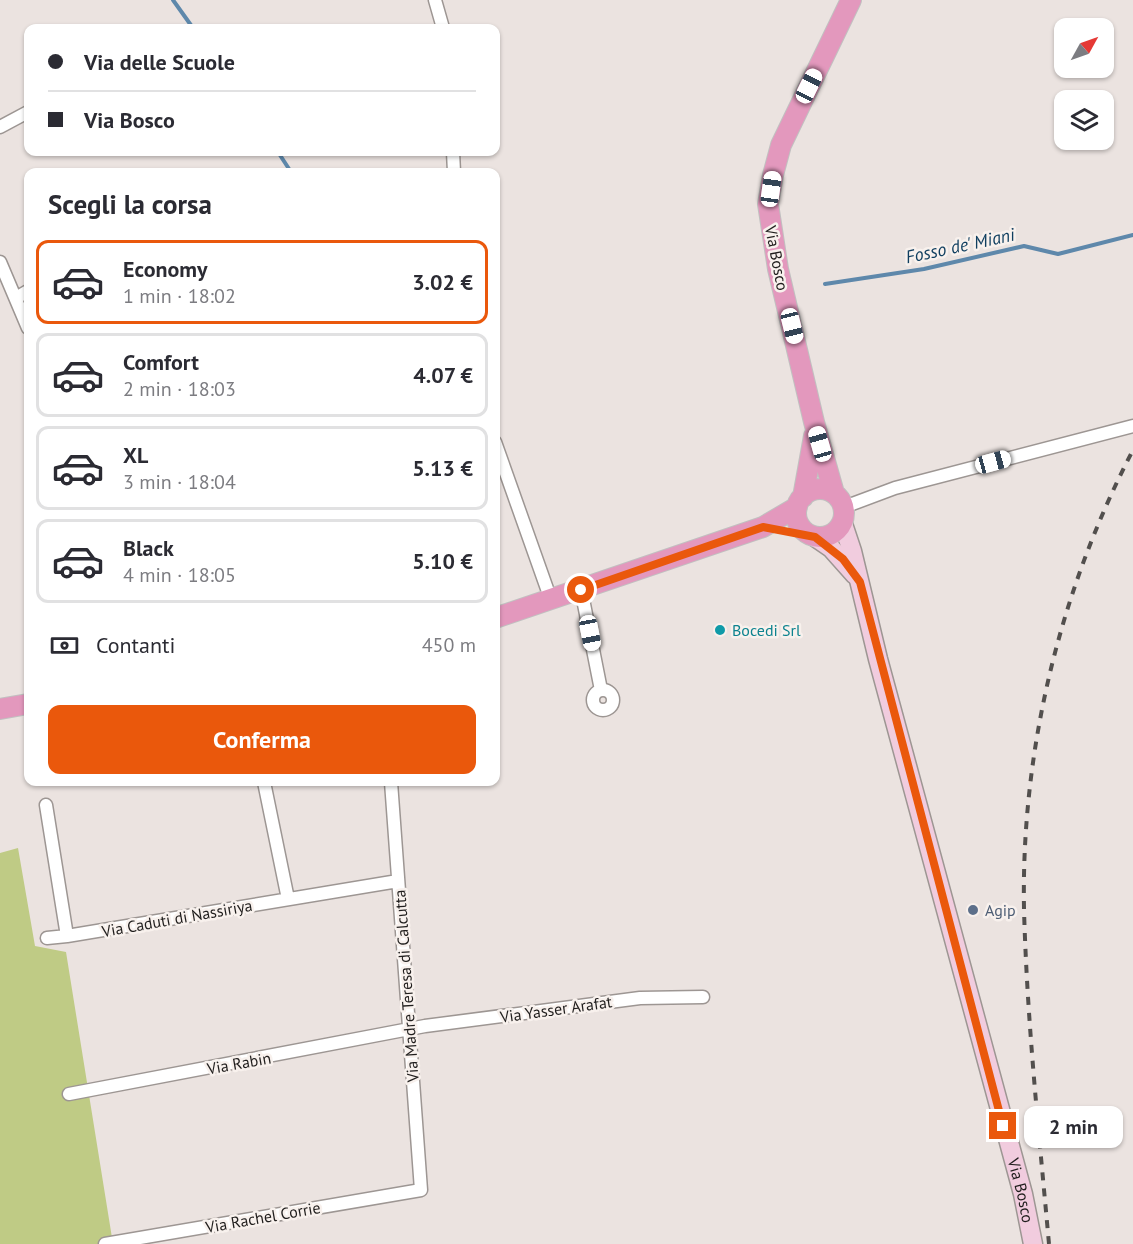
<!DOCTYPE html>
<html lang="it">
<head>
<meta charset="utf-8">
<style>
  body { margin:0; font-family:"PT Sans",sans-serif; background:#f7f7f7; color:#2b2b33; height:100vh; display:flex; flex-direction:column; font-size:22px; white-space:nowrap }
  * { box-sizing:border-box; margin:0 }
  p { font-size:20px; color:#7c7c81 }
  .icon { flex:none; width:33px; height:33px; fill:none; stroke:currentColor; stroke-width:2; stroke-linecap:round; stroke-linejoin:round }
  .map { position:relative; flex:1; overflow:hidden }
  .details { position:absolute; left:24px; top:168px; width:476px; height:618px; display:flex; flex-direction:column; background:#fff; border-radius:12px; box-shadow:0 2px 4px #0004 }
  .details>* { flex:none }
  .guide { position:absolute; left:24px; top:24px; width:476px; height:132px; border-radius:12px; box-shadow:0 2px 4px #0004; display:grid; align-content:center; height:132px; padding:0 24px; background:#fff }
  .needle { width:39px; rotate:50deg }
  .tools { position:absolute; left:1054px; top:18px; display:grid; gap:12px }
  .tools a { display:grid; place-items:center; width:60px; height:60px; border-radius:12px; background:#fff; box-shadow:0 2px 4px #0004; font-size:30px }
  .end { position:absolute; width:27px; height:27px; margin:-14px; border:8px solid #ea580c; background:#fff; box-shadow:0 0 0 3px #fff }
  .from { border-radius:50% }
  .bubble { position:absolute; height:42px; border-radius:12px; background:#fff; box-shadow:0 2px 4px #0004; font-size:20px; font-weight:700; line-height:42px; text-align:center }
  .car { position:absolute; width:18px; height:36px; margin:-18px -9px; border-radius:8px; box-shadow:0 0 4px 2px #0007; background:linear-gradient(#fff 24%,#345 0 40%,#fff 0 76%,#345 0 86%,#fff 0) }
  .guide b { display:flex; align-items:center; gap:21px; height:57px; font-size:22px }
  .guide b+b { border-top:2px solid #e1e1e2 }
  .guide i { width:15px; height:15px; background:#2b2b33 }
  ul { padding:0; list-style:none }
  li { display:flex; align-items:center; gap:18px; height:84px; margin:0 12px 9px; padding:0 12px; border:3px solid #e1e1e2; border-radius:12px }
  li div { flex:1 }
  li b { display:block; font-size:22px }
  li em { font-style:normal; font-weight:700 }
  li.active { border-color:#ea580c }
  li>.icon { width:54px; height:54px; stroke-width:1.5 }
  h2 { padding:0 24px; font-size:27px; line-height:72px }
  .pay { display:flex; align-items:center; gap:15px; height:66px; padding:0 24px; font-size:22px }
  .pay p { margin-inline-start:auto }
  .primary-button { display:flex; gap:12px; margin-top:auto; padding:12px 24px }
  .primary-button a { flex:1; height:69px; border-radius:12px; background:#ea580c; color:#fff; font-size:24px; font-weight:700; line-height:69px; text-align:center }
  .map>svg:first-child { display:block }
</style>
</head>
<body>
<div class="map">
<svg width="1133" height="1244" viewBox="0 0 1133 1244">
  <rect width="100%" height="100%" fill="#ebe3e0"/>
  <path fill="#bfcb85" d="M18 848 35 946 66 952 113 1244H0V853Z"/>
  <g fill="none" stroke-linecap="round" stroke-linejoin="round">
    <path stroke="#5e88ab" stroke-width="4" d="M173 0 193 28
      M278 152 291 172
      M825 284 924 269 1024 246 1058 254 1133 235"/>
    <defs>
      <path id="street" d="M435 0 443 28
        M0 127 28 112
        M453 152 454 172
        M0 262 28 328
        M16 298 28 291
        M495 442 551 600
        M844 507 895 488 1133 426
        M581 589 601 690
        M593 700a10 10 0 1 1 20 0a10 10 0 1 1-20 0Z
        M264 782 288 899
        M46 805 67 936 398 881
        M47 938 67 936
        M69 1094 425 1026 640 998 703 997
        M105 1244 421 1190 391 782"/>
      <g id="secondary">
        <path id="s1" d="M843 524 852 551 878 659 1023 1194 1033 1244"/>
        <path d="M815 537 831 548 855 575"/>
      </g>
      <path id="primary" d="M796 513a24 24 0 1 1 48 0a24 24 0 1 1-48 0Z
        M834 493 814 422 778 269 768 204 773 175 781 145 851 0
        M803 497 814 436
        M495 618 763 527 797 507
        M0 709 28 704"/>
    </defs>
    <use href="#street" stroke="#9d9693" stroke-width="15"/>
    <use href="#secondary" stroke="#9d9693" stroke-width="21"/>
    <use href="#primary" stroke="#c1c0c0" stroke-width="22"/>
    <use href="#street" stroke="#fff" stroke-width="12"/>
    <use href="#secondary" stroke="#f1ccde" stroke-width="18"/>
    <use href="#primary" stroke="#e398bd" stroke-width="20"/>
    <path stroke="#524f4d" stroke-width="4" stroke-dasharray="8 8" stroke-linecap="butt" d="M1049 1244C1039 1133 1027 1021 1024 909 1021 751 1060 590 1133 450"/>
  </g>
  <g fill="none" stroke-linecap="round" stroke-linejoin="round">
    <path stroke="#ea580c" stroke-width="8" d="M581 590 763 527 815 537 843 559 860 582 1003 1126"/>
  </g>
  <circle fill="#0f9aa8" stroke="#f8f1ed" stroke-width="2" cx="720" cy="630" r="6"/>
  <circle fill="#5c6f8a" stroke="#f8f1ed" stroke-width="2" cx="973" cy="910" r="6"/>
  <g text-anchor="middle" stroke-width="5" stroke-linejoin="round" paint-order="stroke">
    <g font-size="16" fill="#201e1d" stroke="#f8f1ed">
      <text transform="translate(777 258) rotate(79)" y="6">Via Bosco</text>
      <text transform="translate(177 918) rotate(-10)" y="6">Via Caduti di Nassiriya</text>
      <text transform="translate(406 986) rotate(-94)" y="6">Via Madre Teresa di Calcutta</text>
      <text transform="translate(556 1009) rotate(-8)" y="6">Via Yasser Arafat</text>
      <text transform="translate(239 1063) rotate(-10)" y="6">Via Rabin</text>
      <text dy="6" stroke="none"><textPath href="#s1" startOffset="690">Via Bosco</textPath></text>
      <text transform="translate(263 1217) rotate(-10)" y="6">Via Rachel Corrie</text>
    </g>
    <g font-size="16" fill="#0d838f" stroke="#f8f1ed" text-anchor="start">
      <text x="732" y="636">Bocedi Srl</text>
    </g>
    <g font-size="16" fill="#4e5e75" stroke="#f8f1ed" text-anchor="start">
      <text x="985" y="916">Agip</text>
    </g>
    <g font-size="18" font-style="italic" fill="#0f3e5f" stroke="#f8f1ed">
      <text transform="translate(960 246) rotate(-12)" y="6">Fosso de' Miani</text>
    </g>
  </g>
</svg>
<div class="tools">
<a><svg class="needle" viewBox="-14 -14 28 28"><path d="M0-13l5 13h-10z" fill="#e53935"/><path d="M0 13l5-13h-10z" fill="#7c7c81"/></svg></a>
<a><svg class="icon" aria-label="layers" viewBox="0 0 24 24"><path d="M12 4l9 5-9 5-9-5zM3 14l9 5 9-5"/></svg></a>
</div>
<i class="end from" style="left:581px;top:590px"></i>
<i class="end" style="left:1003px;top:1126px"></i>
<div class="bubble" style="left:1024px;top:1106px;width:99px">2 min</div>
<i class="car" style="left:809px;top:86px;rotate:26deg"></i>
<i class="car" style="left:771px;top:189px;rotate:8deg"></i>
<i class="car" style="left:792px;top:326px;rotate:166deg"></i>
<i class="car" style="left:820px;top:444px;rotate:344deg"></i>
<i class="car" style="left:993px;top:462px;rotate:75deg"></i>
<i class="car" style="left:590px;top:633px;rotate:169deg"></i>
<div class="guide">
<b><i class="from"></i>Via delle Scuole</b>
<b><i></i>Via Bosco</b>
</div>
<section class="details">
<h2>Scegli la corsa</h2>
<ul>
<li class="active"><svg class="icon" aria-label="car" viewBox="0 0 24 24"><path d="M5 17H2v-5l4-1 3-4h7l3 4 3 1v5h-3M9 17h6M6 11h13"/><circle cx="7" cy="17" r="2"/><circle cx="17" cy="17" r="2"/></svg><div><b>Economy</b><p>1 min · 18:02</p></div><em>3.02 €</em></li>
<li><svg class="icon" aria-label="car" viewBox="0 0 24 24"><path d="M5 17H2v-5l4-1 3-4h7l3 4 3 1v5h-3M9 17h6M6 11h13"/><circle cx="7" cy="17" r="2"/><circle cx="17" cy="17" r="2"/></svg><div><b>Comfort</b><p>2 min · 18:03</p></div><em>4.07 €</em></li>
<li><svg class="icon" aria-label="car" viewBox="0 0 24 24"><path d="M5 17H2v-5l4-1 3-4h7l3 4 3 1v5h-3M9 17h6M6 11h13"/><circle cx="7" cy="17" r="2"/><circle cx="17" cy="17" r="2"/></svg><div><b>XL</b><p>3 min · 18:04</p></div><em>5.13 €</em></li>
<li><svg class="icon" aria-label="car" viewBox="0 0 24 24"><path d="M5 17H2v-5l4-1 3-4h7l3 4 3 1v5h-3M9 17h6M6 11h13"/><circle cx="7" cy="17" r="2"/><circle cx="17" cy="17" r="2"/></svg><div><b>Black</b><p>4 min · 18:05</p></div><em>5.10 €</em></li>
</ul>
<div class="pay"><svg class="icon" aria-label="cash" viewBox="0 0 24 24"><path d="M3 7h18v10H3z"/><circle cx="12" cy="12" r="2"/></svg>Contanti<p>450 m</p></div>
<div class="primary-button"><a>Conferma</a></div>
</section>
</div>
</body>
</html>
